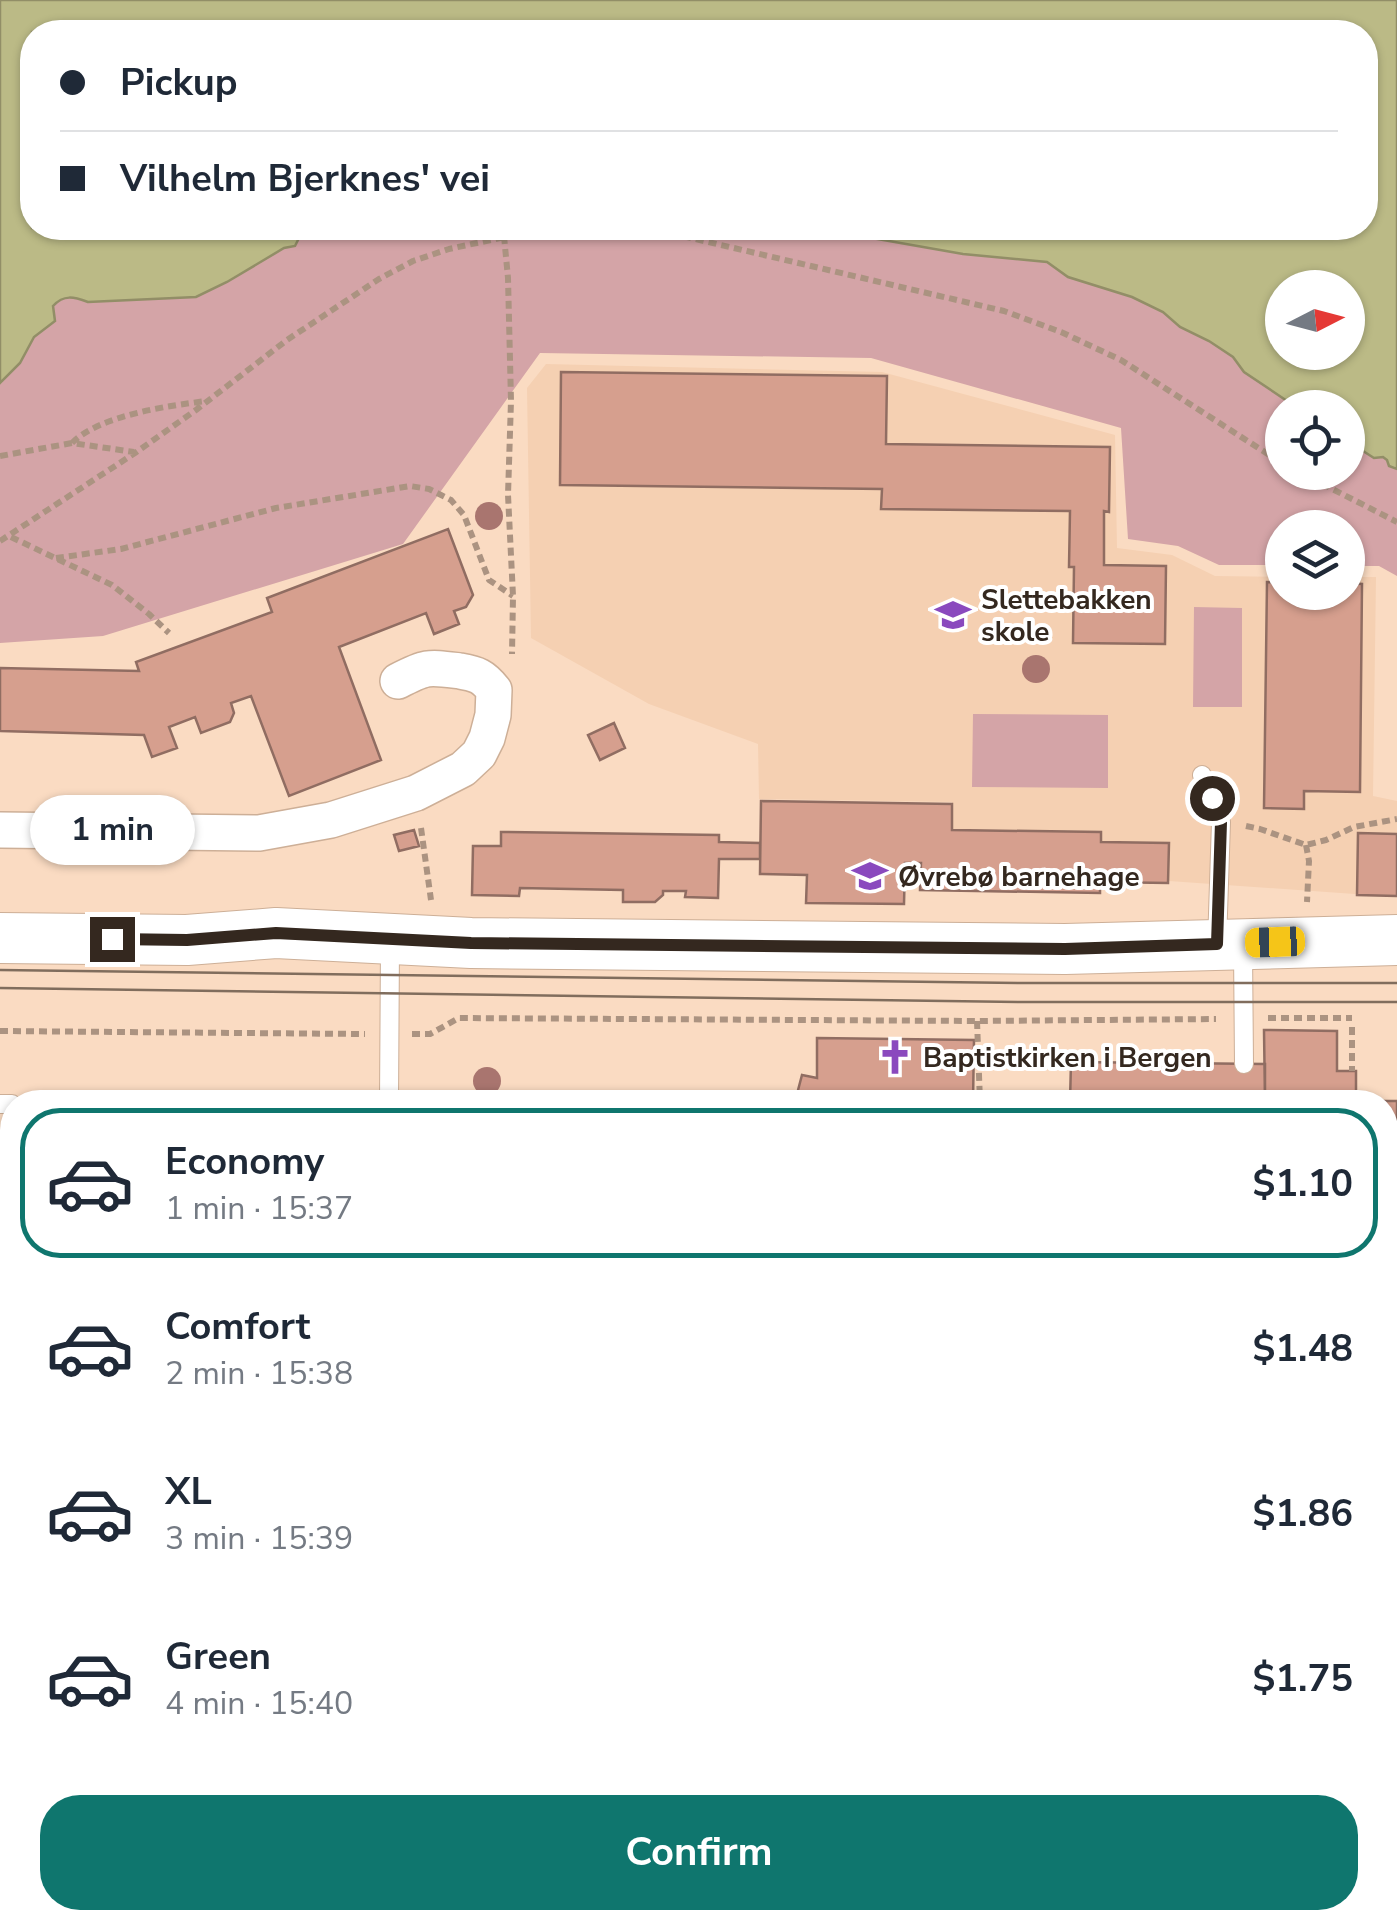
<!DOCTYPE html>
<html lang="en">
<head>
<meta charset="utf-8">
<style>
  body { margin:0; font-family:"Nunito Sans",sans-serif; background:#f2f2f3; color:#1f2937; height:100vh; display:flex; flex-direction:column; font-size:38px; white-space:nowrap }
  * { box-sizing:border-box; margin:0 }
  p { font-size:32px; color:#747a83 }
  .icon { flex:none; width:55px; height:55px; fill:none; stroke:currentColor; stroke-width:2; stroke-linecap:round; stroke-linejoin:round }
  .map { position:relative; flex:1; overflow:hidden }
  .details { position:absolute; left:0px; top:1090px; width:1398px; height:840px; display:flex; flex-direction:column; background:#fff; border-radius:40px 40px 0 0; box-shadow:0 2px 8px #0004 }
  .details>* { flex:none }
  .hud { position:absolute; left:20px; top:20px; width:1358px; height:220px; border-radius:40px; box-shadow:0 2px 8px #0004; display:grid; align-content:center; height:220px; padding:0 40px; background:#fff }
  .needle { width:65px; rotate:84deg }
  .fabs { position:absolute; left:1265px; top:270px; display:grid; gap:20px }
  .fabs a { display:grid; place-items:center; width:100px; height:100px; border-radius:50%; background:#fff; box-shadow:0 2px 8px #0004; font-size:50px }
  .end { position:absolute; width:45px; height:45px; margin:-22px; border:12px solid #34281f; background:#fff; box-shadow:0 0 0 5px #fff }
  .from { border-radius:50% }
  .bubble { position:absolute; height:70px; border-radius:35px; background:#fff; box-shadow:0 2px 8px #0004; font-size:32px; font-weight:700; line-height:70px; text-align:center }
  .car { position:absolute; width:30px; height:60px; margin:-30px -15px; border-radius:12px; box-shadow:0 0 8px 2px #0007; background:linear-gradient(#f5c518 24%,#345 0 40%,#f5c518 0 76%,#345 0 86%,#f5c518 0) }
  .hud b { display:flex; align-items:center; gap:35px; height:95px; font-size:38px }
  .hud b+b { border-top:2px solid #e0e1e3 }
  .hud i { width:25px; height:25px; background:#1f2937 }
  ul { padding:18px 0 0; list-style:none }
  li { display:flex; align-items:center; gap:30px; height:150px; margin:0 20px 15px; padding:0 20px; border:5px solid transparent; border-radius:40px }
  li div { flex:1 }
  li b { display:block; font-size:38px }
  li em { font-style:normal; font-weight:700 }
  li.selected { border-color:#0f766e }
  li>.icon { width:90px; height:90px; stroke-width:1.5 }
  .cta { display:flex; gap:20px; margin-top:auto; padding:20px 40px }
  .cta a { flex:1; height:115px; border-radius:40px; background:#0f766e; color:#fff; font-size:40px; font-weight:700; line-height:115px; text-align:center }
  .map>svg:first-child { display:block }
</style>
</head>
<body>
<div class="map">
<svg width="1397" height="1930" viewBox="0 0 1397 1930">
  <rect width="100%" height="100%" fill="#fadbc2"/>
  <path fill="#f5d0b2" d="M546 364 882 372 1115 435 1117 548 1172 555 1215 576 1282 577V592H1348V577H1376L1373 796 1397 801V897L1169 881V843L1102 842 1101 832 952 830V802L759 799 758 744 649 704 531 638 527 388Z"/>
  <path fill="#d4a4a7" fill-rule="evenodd" d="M0 0H1397V576L1379 566H1348V528H1282V565H1219L1178 546 1128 539 1121 428 871 358 540 353 403 544 103 636 0 643ZM32 32H1365V228H32ZM1282 288H1348V352H1282ZM1282 408H1348V472H1282Z
    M1194 607 1242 608V707H1193Z
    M973 714 1108 715V788L972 787Z"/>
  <path fill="#bbba86" stroke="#928e67" stroke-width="2.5" fill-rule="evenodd" d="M0 0H1397V469L1389 466 1387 460 1383 457 1374 458 1349 442 1348 408 1296 407 1244 372 1233 357 1209 341 1180 327 1163 312 1132 297 1068 277 1047 262 963 254 815 228H1365V32H32V228H320L299 238 295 246 284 248 227 282 196 297 88 302C74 297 64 294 53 306L55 321 34 337 20 363 0 383ZM1282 288H1348V352H1282Z"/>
  <path fill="#d69f8e" stroke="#906d62" stroke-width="2.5" d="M561 372 887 376 886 444 1110 447 1109 512 1104 511V565L1166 566 1165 644 1073 643 1074 567H1069L1070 511 881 509 882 489 560 485Z
    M448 529 473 595 466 607 454 611 459 624 434 634 426 613 339 647 381 760 289 796 251 696 231 703 234 713 230 722 201 733 195 717 169 727 177 748 152 757 144 735 0 731V668L139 671 136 662 272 612 267 598Z
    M1267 582 1282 583V592H1348V583L1362 584 1360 792 1304 791V809L1264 808Z
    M614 723 625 748 600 760 588 735Z
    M761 801 952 804V830L1101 832V842L1169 843 1168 883 1100 882V893L920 890 921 863H905L904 904 806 903 807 875 760 874Z
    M414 830 419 846 399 851 394 835Z
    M501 832 719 835V842L760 843V859H719L718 898 685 897 686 891H663V895L655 902H623V890L520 888 519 896 472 895 473 846H501Z
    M1358 833 1397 834V896L1357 895Z
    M1264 1030 1337 1031V1071H1356V1101H1397V1383H1385V1102H1265Z
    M817 1038 974 1040 973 1102H816V1099L797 1094 802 1075 817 1078Z
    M1071 1062 1265 1064V1102H1070Z
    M0 1187H12V1548H0Z
    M1397 1618V1669L1386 1620Z
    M0 1659H12V1918H135V1920L0 1918Z
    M549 1918H851V1930H548Z
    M974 1923 1098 1930H974Z"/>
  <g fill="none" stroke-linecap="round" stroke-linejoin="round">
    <defs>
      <path id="lane" d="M1202 775 1221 822 1217 944
        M1243 949 1244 1064
        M389 1102 390 944
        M0 1104H12
        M1385 1435H1397
        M0 1606H12"/>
      <path id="street" d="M0 830 259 833 331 820 416 793 463 769 479 754 487 738 493 715 494 690C483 676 477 674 460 671 428 667 427 666 398 681
        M1385 1758H1397"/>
      <path id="secondary" d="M0 938 187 940 276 933 471 943 1065 949 1397 940"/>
    </defs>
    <use href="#lane" stroke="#cdaf97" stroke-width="20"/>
    <use href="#street" stroke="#cdaf97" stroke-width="38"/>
    <use href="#secondary" stroke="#cdaf97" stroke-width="52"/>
    <path stroke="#ab9381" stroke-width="6" stroke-dasharray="8 5" stroke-linecap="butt" d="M632 228 661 231 1004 311 1061 332 1121 360 1282 463
      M504 236 508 278 511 401 508 495 513 596 512 654
      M72 443C100 415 168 406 206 401
      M0 456 72 443 134 452
      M1299 472 1397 522
      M11 537 112 585 149 614 169 633
      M0 541 135 453 196 410 287 340 379 279 413 261 449 249 537 230 564 228
      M56 558 121 549 276 508 410 486 429 489 451 500 464 515 489 580 513 596
      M1246 826 1260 829 1306 845 1326 840 1354 827 1397 819
      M421 828 431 900
      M1306 845 1309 861 1307 902
      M1268 1018H1352
      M977 1021 980 1102
      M1352 1027V1071
      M0 1031 365 1034
      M412 1034H430L459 1018 977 1021 1216 1019
      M1385 1607 1397 1604
      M1385 1644 1393 1674 1397 1677
      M873 1930 874 1918
      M919 1930 934 1918"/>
    <use href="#lane" stroke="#fff" stroke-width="18"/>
    <use href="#street" stroke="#fff" stroke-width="35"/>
    <use href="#secondary" stroke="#fff" stroke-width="50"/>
    <path stroke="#806d5d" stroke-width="2.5" d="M0 970 1024 983H1397
      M0 988 1025 1002H1397"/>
  </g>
  <g fill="#a9756f">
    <circle cx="489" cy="516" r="14"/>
    <circle cx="1036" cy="669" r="14"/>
    <circle cx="487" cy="1081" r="14"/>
  </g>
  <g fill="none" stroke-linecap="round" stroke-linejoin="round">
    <path stroke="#34281f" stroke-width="12" d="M112 939 187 940 276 933 471 943 1065 949 1217 944 1221 822 1212 798"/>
  </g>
  <defs>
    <symbol id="school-bare" viewBox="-9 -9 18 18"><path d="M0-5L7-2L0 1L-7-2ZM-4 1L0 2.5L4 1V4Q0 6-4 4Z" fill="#8a49be" stroke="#fff" stroke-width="2.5" paint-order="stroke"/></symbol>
    <symbol id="church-bare" viewBox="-9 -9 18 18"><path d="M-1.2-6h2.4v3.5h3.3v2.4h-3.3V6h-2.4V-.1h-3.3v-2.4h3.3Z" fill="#8a49be" stroke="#fff" stroke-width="2.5" paint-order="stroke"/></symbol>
  </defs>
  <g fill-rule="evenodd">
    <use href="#school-bare" x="928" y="590" width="50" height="50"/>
    <use href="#school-bare" x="845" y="851" width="50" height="50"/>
    <use href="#church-bare" x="870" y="1032" width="50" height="50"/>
  </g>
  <g text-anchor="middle" stroke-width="8" stroke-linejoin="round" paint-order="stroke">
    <g font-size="28" font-weight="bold" fill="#34281f" stroke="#fff" text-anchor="start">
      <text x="981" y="609">Slettebakken<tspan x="981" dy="32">skole</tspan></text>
      <text x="898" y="886">Øvrebø barnehage</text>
      <text x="923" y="1067">Baptistkirken i Bergen</text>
    </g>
  </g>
</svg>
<div class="fabs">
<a><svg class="needle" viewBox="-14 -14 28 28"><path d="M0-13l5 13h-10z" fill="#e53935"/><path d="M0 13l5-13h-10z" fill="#747a83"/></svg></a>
<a><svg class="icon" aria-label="locate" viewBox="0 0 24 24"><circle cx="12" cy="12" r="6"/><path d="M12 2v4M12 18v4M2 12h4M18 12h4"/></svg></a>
<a><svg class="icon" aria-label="layers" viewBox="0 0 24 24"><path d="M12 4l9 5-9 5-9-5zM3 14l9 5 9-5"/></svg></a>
</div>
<i class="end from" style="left:1212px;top:798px"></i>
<i class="end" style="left:112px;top:939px"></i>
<div class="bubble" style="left:30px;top:795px;width:165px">1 min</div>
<i class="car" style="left:1275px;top:942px;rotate:268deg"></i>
<div class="hud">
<b><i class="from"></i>Pickup</b>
<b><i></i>Vilhelm Bjerknes' vei</b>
</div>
<section class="details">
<ul>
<li class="selected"><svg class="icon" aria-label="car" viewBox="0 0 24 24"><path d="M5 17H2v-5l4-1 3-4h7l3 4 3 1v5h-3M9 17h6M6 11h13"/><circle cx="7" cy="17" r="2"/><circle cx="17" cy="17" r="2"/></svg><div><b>Economy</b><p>1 min · 15:37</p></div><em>$1.10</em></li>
<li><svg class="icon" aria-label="car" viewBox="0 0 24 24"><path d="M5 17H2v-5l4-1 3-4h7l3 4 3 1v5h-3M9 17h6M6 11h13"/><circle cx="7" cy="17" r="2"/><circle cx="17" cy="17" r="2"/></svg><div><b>Comfort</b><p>2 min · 15:38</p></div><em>$1.48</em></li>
<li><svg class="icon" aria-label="car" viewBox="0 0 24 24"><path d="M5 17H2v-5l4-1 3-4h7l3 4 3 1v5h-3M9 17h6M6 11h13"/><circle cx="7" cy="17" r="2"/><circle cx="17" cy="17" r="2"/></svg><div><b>XL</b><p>3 min · 15:39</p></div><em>$1.86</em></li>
<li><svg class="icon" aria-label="car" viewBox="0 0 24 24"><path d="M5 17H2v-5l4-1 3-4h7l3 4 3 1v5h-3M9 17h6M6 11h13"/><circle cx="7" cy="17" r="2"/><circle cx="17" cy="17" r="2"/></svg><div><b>Green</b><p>4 min · 15:40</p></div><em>$1.75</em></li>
</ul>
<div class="cta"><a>Confirm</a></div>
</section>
</div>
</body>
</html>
